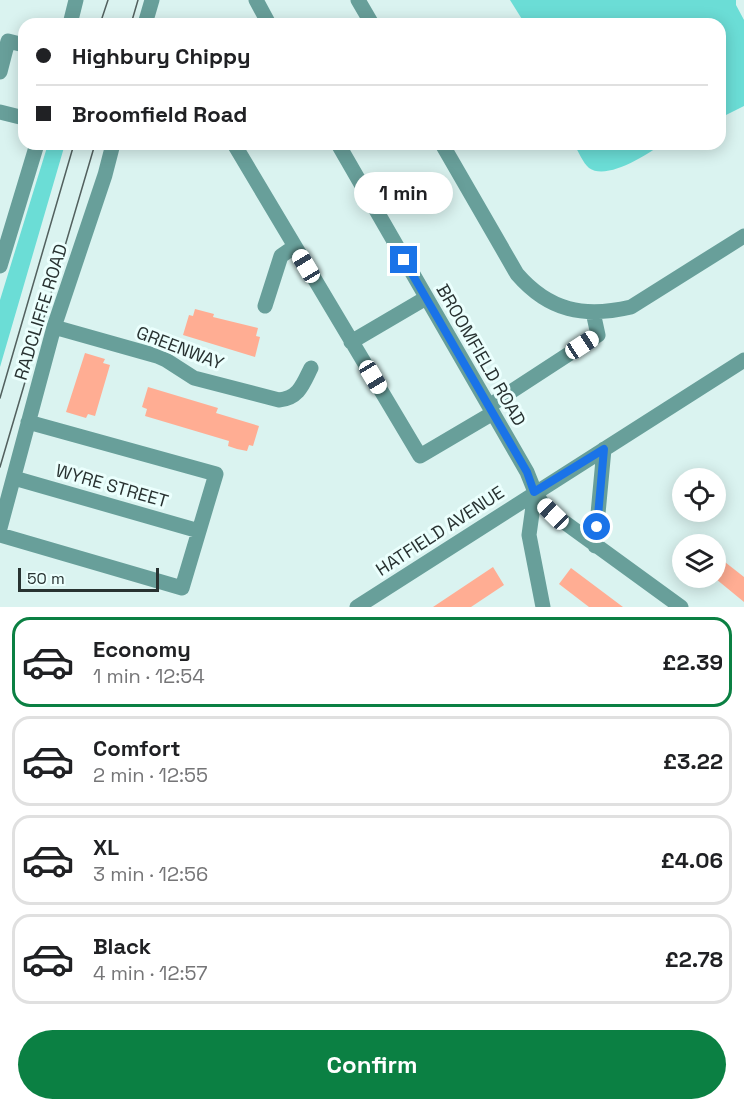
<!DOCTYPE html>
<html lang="en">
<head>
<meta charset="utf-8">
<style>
  body { margin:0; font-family:"Space Grotesk",sans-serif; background:#f2f2f2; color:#202124; height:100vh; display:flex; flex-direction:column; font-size:22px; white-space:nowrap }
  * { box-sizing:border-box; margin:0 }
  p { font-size:20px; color:#757577 }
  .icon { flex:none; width:33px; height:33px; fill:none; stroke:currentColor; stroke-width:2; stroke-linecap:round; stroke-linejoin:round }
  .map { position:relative; height:607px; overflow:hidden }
  .side { display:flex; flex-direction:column; background:#fff; flex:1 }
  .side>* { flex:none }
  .top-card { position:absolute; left:18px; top:18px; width:708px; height:132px; border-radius:18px; box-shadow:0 3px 15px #0003; display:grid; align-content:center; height:132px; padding:0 18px; background:#fff }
  .fabs { position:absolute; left:672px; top:468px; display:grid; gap:12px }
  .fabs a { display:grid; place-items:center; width:54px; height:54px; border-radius:50%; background:#fff; box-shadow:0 3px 15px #0003; font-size:30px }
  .scale { position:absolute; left:18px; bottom:15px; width:141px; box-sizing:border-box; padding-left:6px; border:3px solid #283231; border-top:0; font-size:16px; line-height:21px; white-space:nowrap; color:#283231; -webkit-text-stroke:4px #ebfffd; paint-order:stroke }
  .end { position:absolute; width:27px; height:27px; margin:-14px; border:8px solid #1a73e8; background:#fff; box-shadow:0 0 0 3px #fff }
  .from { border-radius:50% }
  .bubble { position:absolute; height:42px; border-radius:21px; background:#fff; box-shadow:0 3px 15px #0003; font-size:20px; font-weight:700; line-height:42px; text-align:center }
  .car { position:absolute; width:18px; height:36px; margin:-18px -9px; border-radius:8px; box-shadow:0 0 4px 2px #0007; background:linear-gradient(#fff 24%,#345 0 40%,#fff 0 76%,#345 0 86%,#fff 0) }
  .top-card b { display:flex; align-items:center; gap:21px; height:57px; font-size:22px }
  .top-card b+b { border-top:2px solid #e0e0e0 }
  .top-card i { width:15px; height:15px; background:#202124 }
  ul { padding:10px 0 0; list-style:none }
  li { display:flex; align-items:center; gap:18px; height:90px; margin:0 12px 9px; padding:0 6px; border:3px solid #e0e0e0; border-radius:18px }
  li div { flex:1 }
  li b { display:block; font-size:22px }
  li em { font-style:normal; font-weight:700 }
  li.current { border-color:#0b8043 }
  li>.icon { width:54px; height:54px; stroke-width:1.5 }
  .action { display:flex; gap:12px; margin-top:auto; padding:12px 18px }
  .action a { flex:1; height:69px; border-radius:36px; background:#0b8043; color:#fff; font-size:24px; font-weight:700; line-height:69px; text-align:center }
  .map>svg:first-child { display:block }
</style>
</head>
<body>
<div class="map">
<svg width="744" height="607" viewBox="0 0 744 607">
  <rect width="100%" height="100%" fill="#daf3f0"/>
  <path fill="#6bddd6" d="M510 0H736V5L744 20V106L720 118V24H525Z
    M48 144H65L0 367V300Z
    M574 144H662C648 154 607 181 589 168 583 163 578 151 574 144Z"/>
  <path fill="#ffad93" d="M195 309 214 314 213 317 258 328 256 336 260 337 255 357 183 335 189 315 193 316Z
    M85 353 105 359 103 363 110 365 95 416 88 414 86 418 66 412Z
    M148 387 218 408 216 413 259 426 253 446 249 445 247 451 237 449 228 446 229 441 145 416 147 409 142 407Z
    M716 555 744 577V602L716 579Z
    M493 567 504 585 471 607H433Z
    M571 568 623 607H589L559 584Z"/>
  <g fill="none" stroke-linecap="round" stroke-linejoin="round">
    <path stroke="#689f9a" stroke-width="15" d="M256 0 269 24
      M358 0 372 24
      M70 24 76 0
      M145 24 152 0
      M0 72 8 41 24 45
      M0 112 24 118
      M234 144 420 456 493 413
      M338 144 527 472 535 492 543 505 553 514 681 607
      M442 144 517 274C549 311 584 318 631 307L744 236
      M0 266 37 144
      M265 306 281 256 294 247
      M54 327 157 356 166 360 194 378 279 400C299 398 303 384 311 368
      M351 342 426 298
      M489 406 598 335 593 312
      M14 478 199 531
      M535 492 529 535 543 607
      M0 528 54 327 105 175 113 144
      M0 535 182 588 216 474 28 422
      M595 546 604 449
      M357 607 744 360"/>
    <path stroke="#52605e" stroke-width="1.5" d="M100 24 108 0
      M131 24 138 0
      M0 398 74 144
      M0 467 95 144"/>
  </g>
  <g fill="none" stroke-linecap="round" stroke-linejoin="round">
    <path stroke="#1a73e8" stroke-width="8" d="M404 260 527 472 534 492 604 449 597 527"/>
  </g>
  <g text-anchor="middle" stroke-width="6" stroke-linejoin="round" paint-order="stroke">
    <g font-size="18" fill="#283231" stroke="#ebfffd">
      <text transform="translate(41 312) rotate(-73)" y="6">RADCLIFFE ROAD</text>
      <text transform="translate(180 348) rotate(21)" y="6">GREENWAY</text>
      <text transform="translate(481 355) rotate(60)" y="6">BROOMFIELD ROAD</text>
      <text transform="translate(112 486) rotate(16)" y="6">WYRE STREET</text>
      <text transform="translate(440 531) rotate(-33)" y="6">HATFIELD AVENUE</text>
    </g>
  </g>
</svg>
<div class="fabs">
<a><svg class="icon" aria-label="locate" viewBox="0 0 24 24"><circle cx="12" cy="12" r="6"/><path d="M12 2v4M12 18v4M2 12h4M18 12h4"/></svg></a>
<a><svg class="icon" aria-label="layers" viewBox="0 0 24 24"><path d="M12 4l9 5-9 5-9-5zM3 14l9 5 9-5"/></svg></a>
</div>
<div class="scale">50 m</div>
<i class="end from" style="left:597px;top:527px"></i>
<i class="end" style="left:404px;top:260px"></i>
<div class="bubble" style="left:354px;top:172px;width:99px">1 min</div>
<i class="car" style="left:306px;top:266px;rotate:329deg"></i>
<i class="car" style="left:582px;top:345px;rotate:57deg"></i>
<i class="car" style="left:373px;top:377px;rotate:149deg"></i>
<i class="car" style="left:553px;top:514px;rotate:314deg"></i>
<div class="top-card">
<b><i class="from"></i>Highbury Chippy</b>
<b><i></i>Broomfield Road</b>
</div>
</div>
<section class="side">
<ul>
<li class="current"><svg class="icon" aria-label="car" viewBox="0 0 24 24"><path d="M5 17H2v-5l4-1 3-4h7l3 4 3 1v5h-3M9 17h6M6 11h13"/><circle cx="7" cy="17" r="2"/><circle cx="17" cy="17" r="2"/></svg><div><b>Economy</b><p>1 min · 12:54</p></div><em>£2.39</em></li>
<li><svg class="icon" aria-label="car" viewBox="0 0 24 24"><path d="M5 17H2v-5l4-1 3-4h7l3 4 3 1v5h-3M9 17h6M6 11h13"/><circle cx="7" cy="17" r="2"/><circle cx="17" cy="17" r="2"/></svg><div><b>Comfort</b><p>2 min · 12:55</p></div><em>£3.22</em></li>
<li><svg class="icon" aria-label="car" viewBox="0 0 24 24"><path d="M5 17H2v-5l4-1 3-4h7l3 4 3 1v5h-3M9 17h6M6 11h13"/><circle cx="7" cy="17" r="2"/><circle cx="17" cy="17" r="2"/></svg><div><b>XL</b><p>3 min · 12:56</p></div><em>£4.06</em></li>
<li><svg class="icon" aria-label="car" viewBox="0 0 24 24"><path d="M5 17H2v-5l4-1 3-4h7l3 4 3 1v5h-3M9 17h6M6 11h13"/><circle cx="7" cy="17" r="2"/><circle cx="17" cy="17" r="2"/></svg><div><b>Black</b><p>4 min · 12:57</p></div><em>£2.78</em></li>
</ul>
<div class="action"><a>Confirm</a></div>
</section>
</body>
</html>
